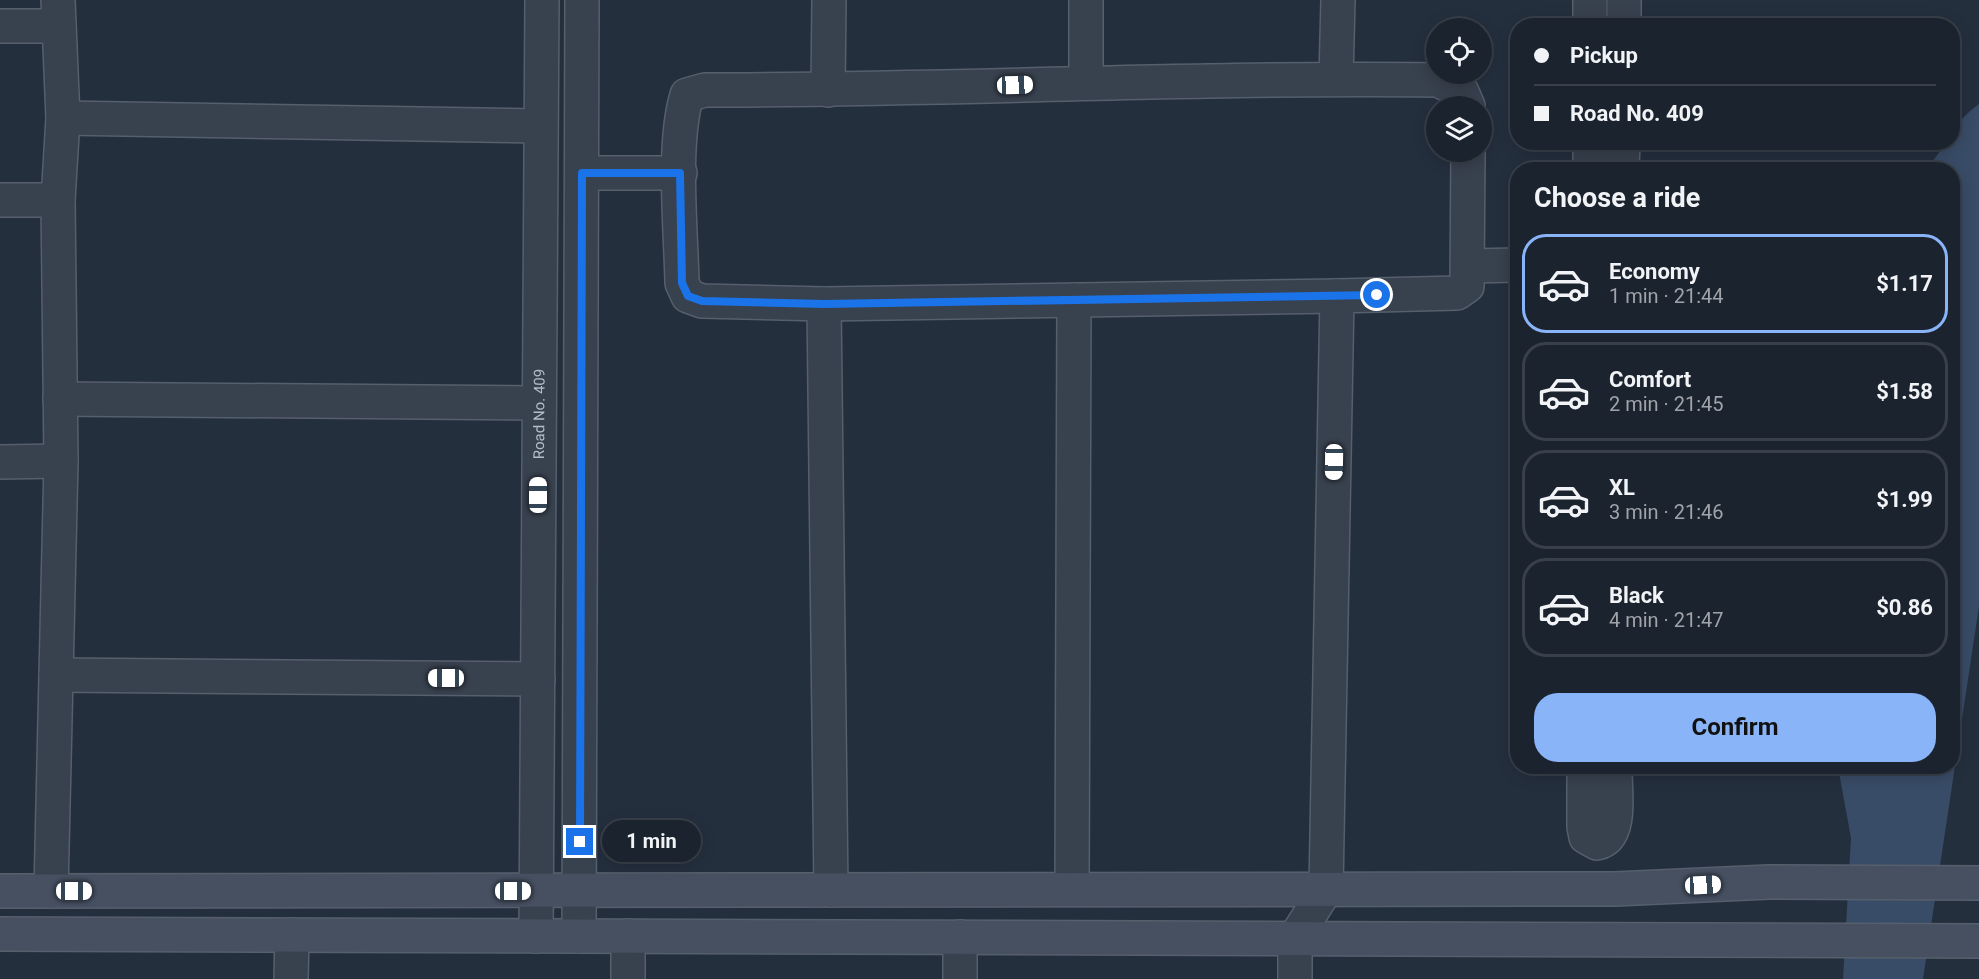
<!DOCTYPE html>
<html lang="en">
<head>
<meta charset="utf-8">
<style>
  body { margin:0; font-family:Roboto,sans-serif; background:#242b36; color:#f1f3f6; height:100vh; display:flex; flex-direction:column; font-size:22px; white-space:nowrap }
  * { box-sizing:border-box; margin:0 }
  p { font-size:20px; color:#a0a4aa }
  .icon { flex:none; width:33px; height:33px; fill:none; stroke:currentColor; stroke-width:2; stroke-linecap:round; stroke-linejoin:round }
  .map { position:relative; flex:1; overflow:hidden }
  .sheet { position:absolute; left:1510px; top:162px; width:450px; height:612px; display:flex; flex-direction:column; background:#1b232e; border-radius:24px; box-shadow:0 3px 15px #0003,0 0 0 2px #39404a }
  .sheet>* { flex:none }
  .banner { position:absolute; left:1510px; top:18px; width:450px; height:132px; border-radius:24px; box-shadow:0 3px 15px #0003,0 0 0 2px #39404a; display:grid; align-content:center; height:132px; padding:0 24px; background:#1b232e }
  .tools { position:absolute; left:1426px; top:18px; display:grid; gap:12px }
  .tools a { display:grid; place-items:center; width:66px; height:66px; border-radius:50%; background:#1b232e; box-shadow:0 3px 15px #0003,0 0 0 2px #39404a; font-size:30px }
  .end { position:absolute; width:27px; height:27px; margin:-14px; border:8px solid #1a73e8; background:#fff; box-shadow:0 0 0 3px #fff }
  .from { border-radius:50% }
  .bubble { position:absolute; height:42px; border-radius:21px; background:#1b232e; box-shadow:0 3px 15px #0003,0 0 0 2px #39404a; font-size:20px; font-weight:700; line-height:42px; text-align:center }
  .car { position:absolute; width:18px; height:36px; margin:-18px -9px; border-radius:8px; box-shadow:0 0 4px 2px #0007; background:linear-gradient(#fff 24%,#345 0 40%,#fff 0 76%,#345 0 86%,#fff 0) }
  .banner b { display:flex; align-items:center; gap:21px; height:57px; font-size:22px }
  .banner b+b { border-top:2px solid #39404a }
  .banner i { width:15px; height:15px; background:#f1f3f6 }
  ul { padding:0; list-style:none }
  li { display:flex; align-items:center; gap:18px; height:99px; margin:0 12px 9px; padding:0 12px; border:3px solid #39404a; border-radius:24px }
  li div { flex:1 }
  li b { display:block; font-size:22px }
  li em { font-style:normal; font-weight:700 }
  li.selected { border-color:#8ab4f8 }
  li>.icon { width:54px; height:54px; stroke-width:1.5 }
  h2 { padding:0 24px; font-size:27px; line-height:72px }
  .action { display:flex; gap:12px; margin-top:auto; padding:12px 24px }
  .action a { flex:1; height:69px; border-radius:24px; background:#8ab4f8; color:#111; font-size:24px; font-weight:700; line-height:69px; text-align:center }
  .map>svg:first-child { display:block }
</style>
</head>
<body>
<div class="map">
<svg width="1979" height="979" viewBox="0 0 1979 979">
  <rect width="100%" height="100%" fill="#242f3e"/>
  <path fill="#394c67" d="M1979 104V606L1923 979H1843L1851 838 1838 767 1953 766V170L1927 169 1946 143 1953 142C1953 125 1966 114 1979 104Z"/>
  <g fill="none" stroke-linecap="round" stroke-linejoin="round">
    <defs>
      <g id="street">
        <path d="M0 26H59"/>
        <path d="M1590 26V0"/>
        <path d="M1624 26V0"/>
        <path d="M1336 79 1338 0"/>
        <path d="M1086 82V0"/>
        <path d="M828 90 829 0"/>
        <path d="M63 118 541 126"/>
        <path d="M1590 170V142"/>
        <path d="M1622 170 1623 142"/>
        <path d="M582 173H680"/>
        <path d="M0 200H58"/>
        <path d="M1469 266 1518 265"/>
        <path d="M824 304 702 301 688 296 682 283C681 230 672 144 687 95L705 90C949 90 1194 77 1438 80L1462 92 1468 106"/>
        <path d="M60 399 539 403"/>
        <path d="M0 462 61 461"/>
        <path d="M56 675 538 679"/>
        <path d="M1584 766V827L1586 837 1597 843C1624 837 1614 788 1615 766"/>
        <path d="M1072 889 1074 300"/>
        <path d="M831 890 824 304 1337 296"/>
        <path d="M51 891 61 461 58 200 63 118 58 0"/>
        <path id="s1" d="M536 936 542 0"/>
        <path d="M579 936 582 0"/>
        <path d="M628 936V979"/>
        <path d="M960 937V979"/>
        <path d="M291 979 292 935"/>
        <path d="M1295 979V938L1326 889 1337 296 1457 293 1467 286 1468 152"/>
      </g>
      <path id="secondary" d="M0 891 1615 889 1769 882 1979 883
        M0 934 1979 941"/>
    </defs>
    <use href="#street" stroke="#565f6c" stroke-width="36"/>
    <use href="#secondary" stroke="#565f6c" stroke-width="36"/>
    <use href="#street" stroke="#38414e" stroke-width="33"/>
    <use href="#secondary" stroke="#465061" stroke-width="33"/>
  </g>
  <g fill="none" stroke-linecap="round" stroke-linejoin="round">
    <path stroke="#1a73e8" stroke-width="8" d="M580 842 582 173H680L682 283 688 296 702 301 824 304 1377 295"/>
  </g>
  <g text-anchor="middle" stroke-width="4.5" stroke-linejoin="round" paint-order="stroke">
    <g font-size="15" fill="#b4bcc9" stroke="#1d2633">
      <text dy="5" stroke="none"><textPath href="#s1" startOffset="522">Road No. 409</textPath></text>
    </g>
  </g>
</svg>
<div class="tools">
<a><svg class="icon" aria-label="locate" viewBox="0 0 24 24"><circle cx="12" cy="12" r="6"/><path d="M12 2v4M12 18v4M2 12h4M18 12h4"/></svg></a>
<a><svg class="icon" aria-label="layers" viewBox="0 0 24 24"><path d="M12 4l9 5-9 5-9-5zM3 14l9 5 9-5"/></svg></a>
</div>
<i class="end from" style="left:1377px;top:295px"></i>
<i class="end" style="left:580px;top:842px"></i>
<div class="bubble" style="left:602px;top:820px;width:99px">1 min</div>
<i class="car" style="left:1015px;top:85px;rotate:88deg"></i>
<i class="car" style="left:1334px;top:462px;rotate:181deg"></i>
<i class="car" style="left:538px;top:495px;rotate:0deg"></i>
<i class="car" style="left:446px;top:678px;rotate:270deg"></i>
<i class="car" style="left:1703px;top:885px;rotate:87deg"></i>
<i class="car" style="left:74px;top:891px;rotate:90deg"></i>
<i class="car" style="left:513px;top:891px;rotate:90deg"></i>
<div class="banner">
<b><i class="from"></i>Pickup</b>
<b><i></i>Road No. 409</b>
</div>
<section class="sheet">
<h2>Choose a ride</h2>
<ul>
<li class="selected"><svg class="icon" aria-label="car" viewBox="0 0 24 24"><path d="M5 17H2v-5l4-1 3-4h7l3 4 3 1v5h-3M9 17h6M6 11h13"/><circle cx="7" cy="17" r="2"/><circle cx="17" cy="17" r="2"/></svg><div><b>Economy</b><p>1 min · 21:44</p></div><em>$1.17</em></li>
<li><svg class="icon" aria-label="car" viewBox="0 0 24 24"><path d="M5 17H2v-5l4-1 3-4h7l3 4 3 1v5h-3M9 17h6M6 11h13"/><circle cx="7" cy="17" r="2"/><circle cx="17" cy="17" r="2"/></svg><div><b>Comfort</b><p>2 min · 21:45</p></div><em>$1.58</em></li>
<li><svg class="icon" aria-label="car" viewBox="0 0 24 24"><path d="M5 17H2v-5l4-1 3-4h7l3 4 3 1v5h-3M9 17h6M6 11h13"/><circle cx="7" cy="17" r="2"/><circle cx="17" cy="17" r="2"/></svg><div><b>XL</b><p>3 min · 21:46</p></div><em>$1.99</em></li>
<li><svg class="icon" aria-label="car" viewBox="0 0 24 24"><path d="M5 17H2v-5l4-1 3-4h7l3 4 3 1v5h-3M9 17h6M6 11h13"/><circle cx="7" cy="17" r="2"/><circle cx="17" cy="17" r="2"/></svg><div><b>Black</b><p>4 min · 21:47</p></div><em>$0.86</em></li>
</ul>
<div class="action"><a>Confirm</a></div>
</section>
</div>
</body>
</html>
